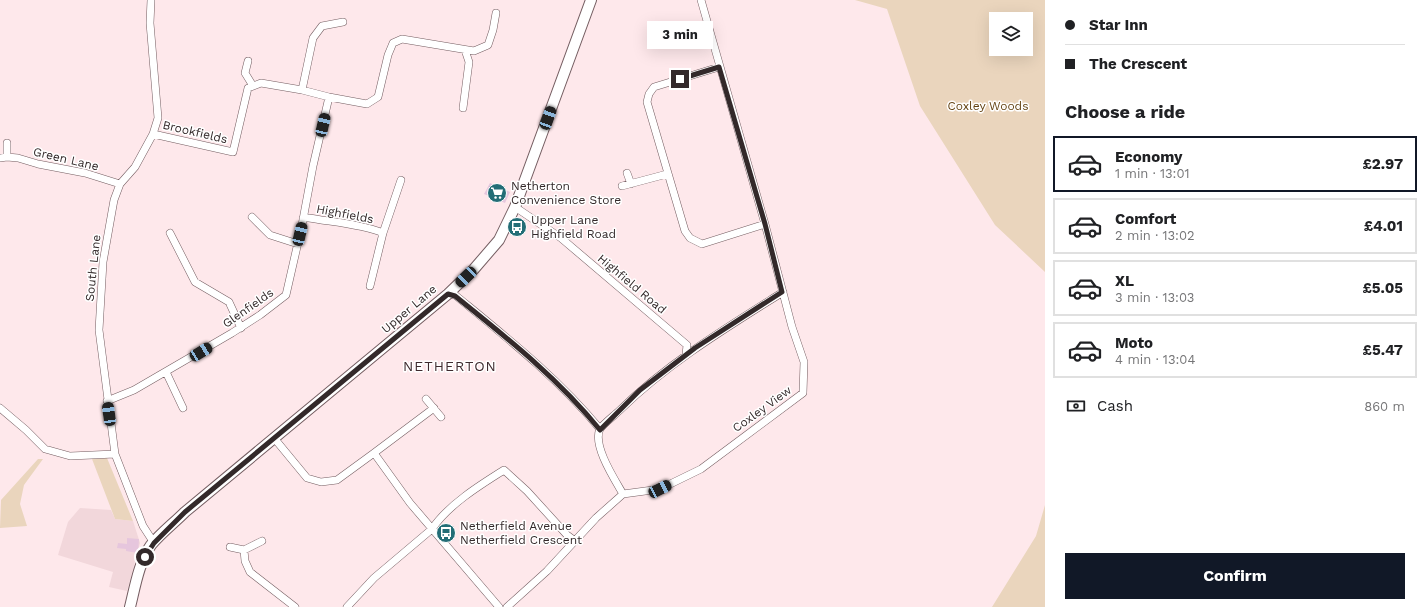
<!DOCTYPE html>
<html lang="en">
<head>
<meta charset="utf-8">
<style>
  body { margin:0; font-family:"Work Sans",sans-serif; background:#f6f6f6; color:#202124; height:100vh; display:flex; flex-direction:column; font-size:15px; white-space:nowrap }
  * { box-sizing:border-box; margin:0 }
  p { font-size:13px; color:#757577 }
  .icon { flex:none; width:22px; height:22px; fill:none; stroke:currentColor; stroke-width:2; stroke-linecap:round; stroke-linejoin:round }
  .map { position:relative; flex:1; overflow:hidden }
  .drawer { display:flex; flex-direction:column; background:#fff; width:380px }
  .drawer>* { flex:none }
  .top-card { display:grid; align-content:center; height:88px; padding:0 20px; background:#fff }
  .buttons { position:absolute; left:989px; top:12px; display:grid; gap:8px }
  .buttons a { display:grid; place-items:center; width:44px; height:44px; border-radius:0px; background:#fff; box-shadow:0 4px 16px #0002; font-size:20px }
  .end { position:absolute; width:18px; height:18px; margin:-9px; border:5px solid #33292a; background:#fff; box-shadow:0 0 0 2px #fff }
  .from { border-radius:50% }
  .bubble { position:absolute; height:28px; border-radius:0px; background:#fff; box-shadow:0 4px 16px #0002; font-size:13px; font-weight:700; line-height:28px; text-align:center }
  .car { position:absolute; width:12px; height:24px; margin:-12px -6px; border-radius:5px; box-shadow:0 0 3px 1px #0007; background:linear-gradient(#222 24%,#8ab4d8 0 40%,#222 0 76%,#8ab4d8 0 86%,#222 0) }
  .top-card b { display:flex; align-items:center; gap:14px; height:38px; font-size:15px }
  .top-card b+b { border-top:1px solid #e0e0e0 }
  .top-card i { width:10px; height:10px; background:#202124 }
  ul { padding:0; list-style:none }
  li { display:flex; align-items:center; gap:12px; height:56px; margin:0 8px 6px; padding:0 12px; border:2px solid #e0e0e0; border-radius:0px }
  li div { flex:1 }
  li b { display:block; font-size:15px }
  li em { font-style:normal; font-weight:700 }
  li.current { border-color:#111827 }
  li>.icon { width:36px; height:36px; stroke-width:1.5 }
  h2 { padding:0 20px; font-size:18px; line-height:48px }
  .pay { display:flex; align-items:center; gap:10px; height:44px; padding:0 20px; font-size:15px }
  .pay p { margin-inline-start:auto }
  .button { display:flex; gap:8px; margin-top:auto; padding:8px 20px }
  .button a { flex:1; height:46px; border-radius:0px; background:#111827; color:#fff; font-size:16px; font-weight:700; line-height:46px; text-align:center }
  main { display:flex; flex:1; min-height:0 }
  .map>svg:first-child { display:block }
</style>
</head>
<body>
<main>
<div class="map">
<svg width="1045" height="607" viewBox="0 0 1045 607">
  <rect width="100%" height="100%" fill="#fee8eb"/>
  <path fill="#f2d7db" d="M80 508 111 510 115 519 133 521 140 543 127 591 109 587 113 572 58 555 68 522Z"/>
  <path fill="#ead5bd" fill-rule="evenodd" d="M855 0H1045V272L995 225 920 106 887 9ZM996 19H1026V49H996Z
    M107 458 133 521 115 519 92 459Z
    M38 459H43L24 485 20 504 27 526 0 528 1 500Z
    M1045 505V607H992L1036 536Z"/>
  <path fill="#e6c6dd" d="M490 183 510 192 505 203 484 194Z
    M127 538 139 539 138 553 126 551V549L117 548 118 543 127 544Z"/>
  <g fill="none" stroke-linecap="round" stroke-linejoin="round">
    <defs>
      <path id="minor" d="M151 0 150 23 158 118 153 134 135 167 120 184 114 200 103 262 99 330 115 454 143 526 154 543
        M248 61 245 73 253 86
        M719 67 654 87 649 94 647 102 685 231 690 238 702 244 765 224
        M302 90 313 38 322 26 343 22
        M463 108 469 62 465 50
        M153 134 233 152 248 88 261 83 302 90 329 97 367 104 378 97 388 55 393 43 402 39 474 51 488 45 493 30 496 13
        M7 157 18 158 38 164 85 173 120 184
        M0 158 7 157V143
        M627 173 631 184
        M622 186 667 174
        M515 207 561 238 687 345 686 355
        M252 217 270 235 298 244
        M303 218H309C331 222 362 224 383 233L370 286
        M170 233 195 282 229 302 241 328
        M383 233 401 180
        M448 294 455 295C506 337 558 378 600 429
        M166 372 183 408
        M426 399 441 417
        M107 401 134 390 232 333 260 315 286 295 302 225 313 166 329 97
        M0 408 26 430 45 449 70 456 115 454
        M274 438 307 478 321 482 337 480 374 453 410 503 499 607
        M374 453 434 408
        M623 494C615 480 592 445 600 429 603 424 615 415 620 410 668 363 726 328 783 292
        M230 547 244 550 245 561 250 572 295 607
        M244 550 262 541
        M347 607 374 578 432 529C448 505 480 485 504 470L527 491 567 535 575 541
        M507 607 547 571 596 518 623 494 660 489 701 469 803 393 804 362 792 327 765 224 701 0"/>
      <path id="secondary" d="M130 607C135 587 139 562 151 545 161 533 174 523 185 512L448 294 474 269 499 240 515 207 591 0"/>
    </defs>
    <use href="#minor" stroke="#745d61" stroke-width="8"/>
    <use href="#secondary" stroke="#745d61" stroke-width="12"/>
    <use href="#minor" stroke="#fff" stroke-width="7"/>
    <use href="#secondary" stroke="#fff" stroke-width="10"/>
  </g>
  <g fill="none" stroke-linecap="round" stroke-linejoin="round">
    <path stroke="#33292a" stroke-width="5" d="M145 557 154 543 185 512 448 294 455 296C506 337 558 378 600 430L640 390 695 348 782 292 765 224 719 67 680 79"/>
  </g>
  <defs>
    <symbol id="supermarket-disc" viewBox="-11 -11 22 22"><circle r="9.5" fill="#236d76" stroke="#fff"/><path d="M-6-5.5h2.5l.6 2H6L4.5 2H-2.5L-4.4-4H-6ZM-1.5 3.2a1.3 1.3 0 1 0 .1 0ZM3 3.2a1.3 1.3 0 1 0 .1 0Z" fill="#fff"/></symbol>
    <symbol id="bus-disc" viewBox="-11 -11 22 22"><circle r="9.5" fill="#236d76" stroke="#fff"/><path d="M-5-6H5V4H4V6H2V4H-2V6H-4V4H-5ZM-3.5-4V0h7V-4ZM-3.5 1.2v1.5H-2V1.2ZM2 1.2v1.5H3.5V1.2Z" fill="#fff"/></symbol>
  </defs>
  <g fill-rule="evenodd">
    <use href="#supermarket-disc" x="486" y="182" width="22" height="22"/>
    <use href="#bus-disc" x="506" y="216" width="22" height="22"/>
    <use href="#bus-disc" x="435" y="522" width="22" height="22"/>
  </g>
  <g text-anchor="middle" stroke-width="3" stroke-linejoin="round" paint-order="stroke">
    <g font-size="12" fill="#644313" stroke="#fff">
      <text x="988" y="110">Coxley Woods</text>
    </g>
    <g font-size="12" fill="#33292a" stroke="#fff">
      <text transform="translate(195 132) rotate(13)" y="4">Brookfields</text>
      <text transform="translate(66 159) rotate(13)" y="4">Green Lane</text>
      <text transform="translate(345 214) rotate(11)" y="4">Highfields</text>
      <text transform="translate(93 268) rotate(-84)" y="4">South Lane</text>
      <text transform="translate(632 284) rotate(40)" y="4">Highfield Road</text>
      <text transform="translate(248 308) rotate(-35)" y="4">Glenfields</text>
      <text transform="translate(409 309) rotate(-40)" y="4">Upper Lane</text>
      <text transform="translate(762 409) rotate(-36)" y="4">Coxley View</text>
    </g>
    <g font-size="12" fill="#33292a" stroke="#fff" text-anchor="start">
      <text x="511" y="190">Netherton<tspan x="511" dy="14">Convenience Store</tspan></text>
      <text x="531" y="224">Upper Lane<tspan x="531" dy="14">Highfield Road</tspan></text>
      <text x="460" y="530">Netherfield Avenue<tspan x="460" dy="14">Netherfield Crescent</tspan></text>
    </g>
    <g font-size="14" letter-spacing="1" fill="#3e2a2e" stroke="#fff">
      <text x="450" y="371">NETHERTON</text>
    </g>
  </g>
</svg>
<div class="buttons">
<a><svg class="icon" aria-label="layers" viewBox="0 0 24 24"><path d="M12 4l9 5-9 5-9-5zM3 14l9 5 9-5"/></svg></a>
</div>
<i class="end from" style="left:145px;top:557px"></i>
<i class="end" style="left:680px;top:79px"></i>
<div class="bubble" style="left:647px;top:21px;width:66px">3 min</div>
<i class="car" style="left:548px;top:118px;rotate:20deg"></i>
<i class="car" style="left:323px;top:125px;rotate:13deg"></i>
<i class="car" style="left:300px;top:234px;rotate:13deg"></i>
<i class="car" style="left:466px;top:277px;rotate:226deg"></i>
<i class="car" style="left:201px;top:352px;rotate:59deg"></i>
<i class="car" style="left:109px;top:414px;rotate:352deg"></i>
<i class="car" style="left:660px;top:489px;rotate:64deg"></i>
</div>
<section class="drawer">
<div class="top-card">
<b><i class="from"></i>Star Inn</b>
<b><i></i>The Crescent</b>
</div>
<h2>Choose a ride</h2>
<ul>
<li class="current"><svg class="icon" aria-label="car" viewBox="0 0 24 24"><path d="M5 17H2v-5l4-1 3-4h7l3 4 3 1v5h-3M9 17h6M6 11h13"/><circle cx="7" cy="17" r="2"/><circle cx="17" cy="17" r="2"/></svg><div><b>Economy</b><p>1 min · 13:01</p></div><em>£2.97</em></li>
<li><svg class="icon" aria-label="car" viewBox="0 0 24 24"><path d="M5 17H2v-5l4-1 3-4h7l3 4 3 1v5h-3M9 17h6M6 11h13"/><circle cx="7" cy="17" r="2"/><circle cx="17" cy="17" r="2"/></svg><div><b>Comfort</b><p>2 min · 13:02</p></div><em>£4.01</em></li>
<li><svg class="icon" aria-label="car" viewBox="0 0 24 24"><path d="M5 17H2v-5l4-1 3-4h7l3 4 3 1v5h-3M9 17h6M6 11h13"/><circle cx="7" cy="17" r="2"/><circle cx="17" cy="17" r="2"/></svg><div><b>XL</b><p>3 min · 13:03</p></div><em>£5.05</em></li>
<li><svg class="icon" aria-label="car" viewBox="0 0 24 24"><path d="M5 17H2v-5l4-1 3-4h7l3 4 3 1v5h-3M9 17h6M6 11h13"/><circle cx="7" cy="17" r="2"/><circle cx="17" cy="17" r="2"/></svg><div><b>Moto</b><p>4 min · 13:04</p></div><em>£5.47</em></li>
</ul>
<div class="pay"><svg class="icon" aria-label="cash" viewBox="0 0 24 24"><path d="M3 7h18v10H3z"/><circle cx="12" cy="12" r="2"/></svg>Cash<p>860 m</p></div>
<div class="button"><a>Confirm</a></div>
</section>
</main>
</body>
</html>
